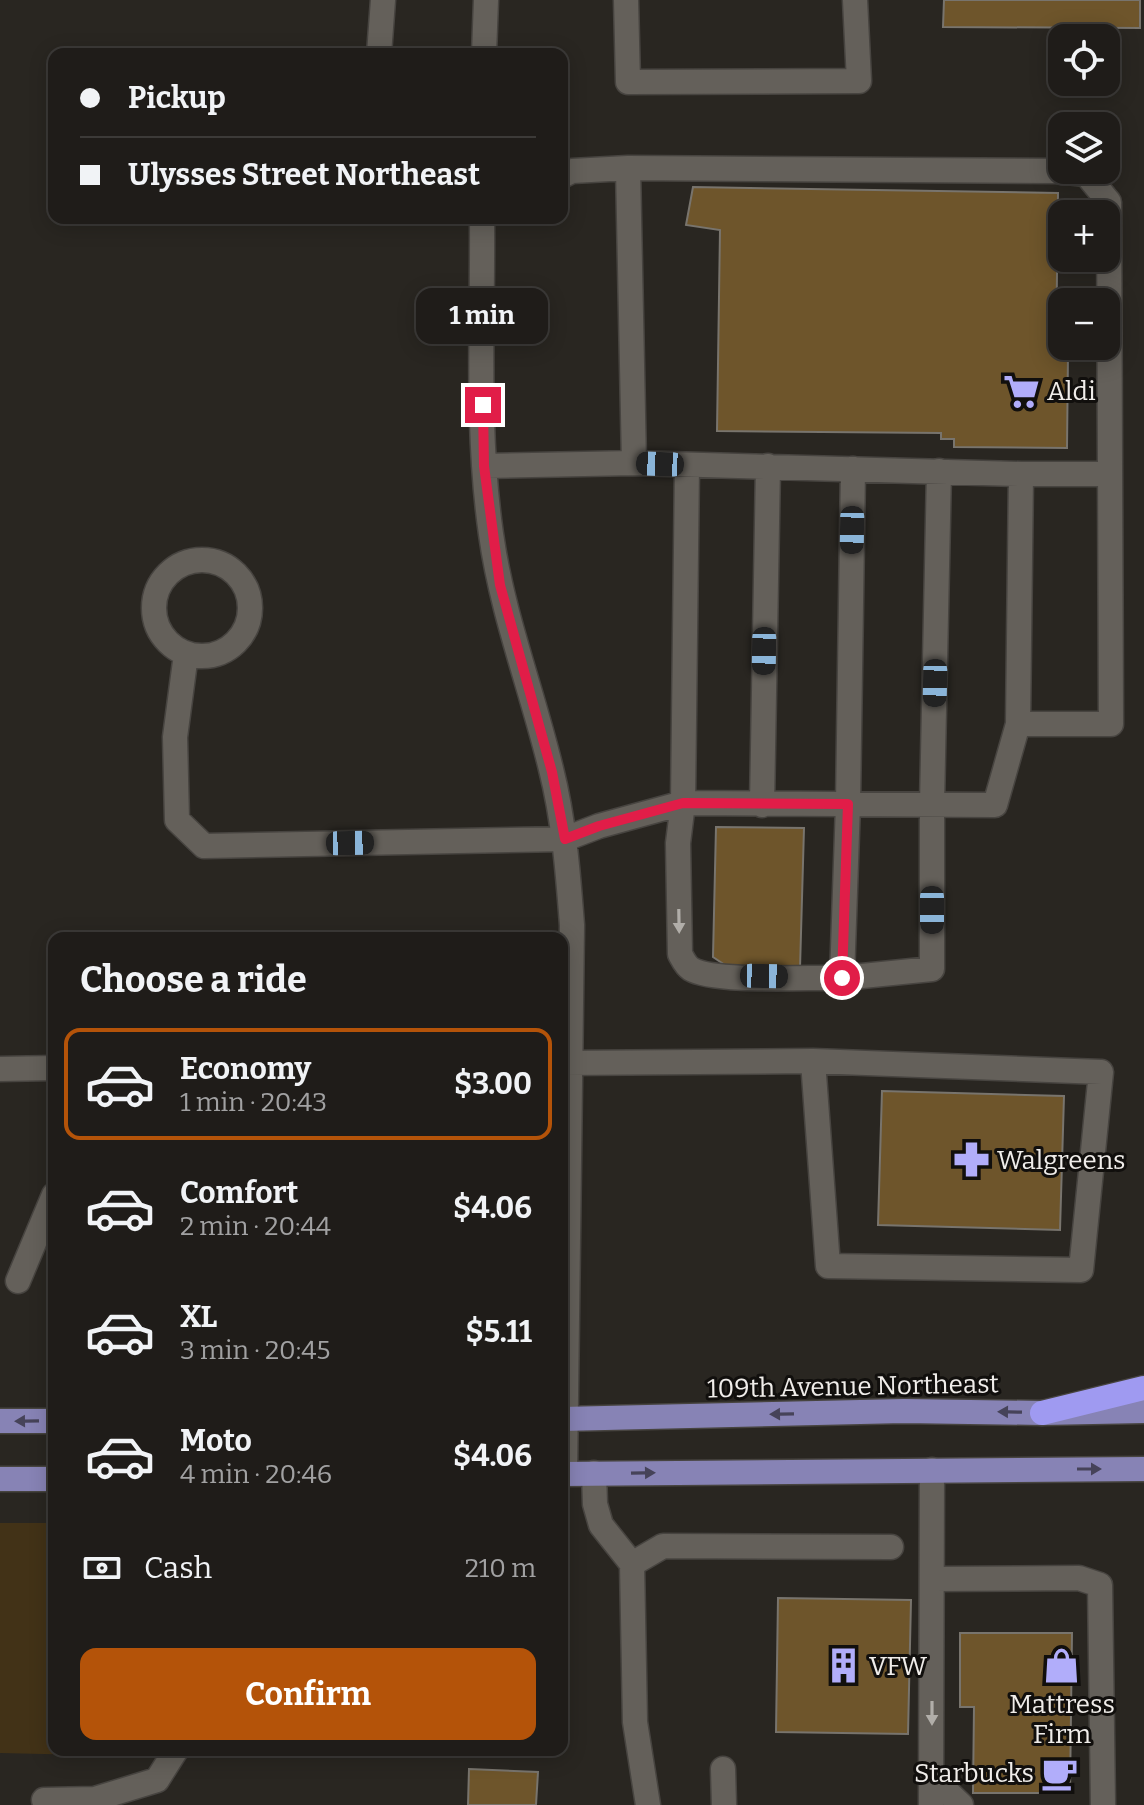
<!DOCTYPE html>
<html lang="en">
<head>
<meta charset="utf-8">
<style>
  body { margin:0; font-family:Bitter,serif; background:#2c2926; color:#f1f3f6; height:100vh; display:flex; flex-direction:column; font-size:30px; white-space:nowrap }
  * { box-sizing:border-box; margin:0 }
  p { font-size:26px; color:#a1a1a2 }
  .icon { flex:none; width:44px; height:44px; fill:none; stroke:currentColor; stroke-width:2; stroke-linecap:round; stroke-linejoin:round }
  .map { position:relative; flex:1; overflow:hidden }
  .details { position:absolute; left:48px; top:932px; width:520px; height:824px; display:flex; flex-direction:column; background:#1f1c19; border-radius:16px; box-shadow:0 4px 20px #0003,0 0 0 2px #3c3a38 }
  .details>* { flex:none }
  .guide { position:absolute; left:48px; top:48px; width:520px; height:176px; border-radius:16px; box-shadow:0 4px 20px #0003,0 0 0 2px #3c3a38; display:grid; align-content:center; height:176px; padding:0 32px; background:#1f1c19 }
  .tools { position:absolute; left:1048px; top:24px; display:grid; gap:16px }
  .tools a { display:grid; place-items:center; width:72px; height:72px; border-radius:16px; background:#1f1c19; box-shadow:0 4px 20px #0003,0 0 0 2px #3c3a38; font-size:40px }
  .end { position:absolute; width:36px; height:36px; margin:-18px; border:10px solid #e11d48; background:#fff; box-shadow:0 0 0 4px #fff }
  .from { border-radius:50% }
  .bubble { position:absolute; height:56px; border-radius:16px; background:#1f1c19; box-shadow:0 4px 20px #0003,0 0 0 2px #3c3a38; font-size:26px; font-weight:700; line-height:56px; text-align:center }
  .car { position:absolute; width:24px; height:48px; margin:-24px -12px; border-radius:10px; box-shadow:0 0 6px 2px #0007; background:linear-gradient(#222 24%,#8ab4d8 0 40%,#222 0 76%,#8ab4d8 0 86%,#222 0) }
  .guide b { display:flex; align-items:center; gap:28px; height:76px; font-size:30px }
  .guide b+b { border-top:2px solid #3c3a38 }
  .guide i { width:20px; height:20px; background:#f1f3f6 }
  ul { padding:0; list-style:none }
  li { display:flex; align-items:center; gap:24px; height:112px; margin:0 16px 12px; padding:0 16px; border:4px solid transparent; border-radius:16px }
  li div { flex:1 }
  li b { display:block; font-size:30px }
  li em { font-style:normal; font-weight:700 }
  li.active { border-color:#b45309 }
  li>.icon { width:72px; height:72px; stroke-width:1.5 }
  h2 { padding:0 32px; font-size:36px; line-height:96px }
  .pay { display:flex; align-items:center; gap:20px; height:88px; padding:0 32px; font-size:30px }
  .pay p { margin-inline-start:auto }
  .button { display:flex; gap:16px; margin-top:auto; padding:16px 32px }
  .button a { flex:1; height:92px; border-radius:16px; background:#b45309; color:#fff; font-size:32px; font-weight:700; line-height:92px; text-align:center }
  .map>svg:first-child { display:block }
</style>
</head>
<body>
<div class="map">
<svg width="1144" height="1805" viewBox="0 0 1144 1805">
  <rect width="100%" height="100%" fill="#292621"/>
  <path fill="#423217" d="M0 1523H54V1750H134L129 1756 0 1753Z"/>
  <path fill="#6e552b" stroke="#78746d" stroke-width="2" d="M944 0H1140V28L943 27Z
    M693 187 1058 193 1056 355 1068 354 1067 448 954 447V439H941V433L717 431 720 230 686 225Z
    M716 827 804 828 800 968 728 967 713 957Z
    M882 1091 1064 1096 1060 1230 878 1225Z
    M778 1598 911 1600 908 1734 776 1732Z
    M960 1633H1072L1070 1793H973L974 1707H960Z
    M469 1769 538 1772 536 1805H468Z"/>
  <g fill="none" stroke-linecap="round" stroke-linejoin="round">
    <defs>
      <path id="minor" d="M626 0 628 82 859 81 855 0
        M379 54 383 0
        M484 54 486 0
        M628 168 634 463
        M482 218C483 323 476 430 491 534 502 614 532 690 551 769 564 820 568 873 572 925L565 1474
        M687 465 683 803 678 843 680 954C683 959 685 965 691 969 714 983 811 977 842 978
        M484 466 634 463 1021 474H1110
        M853 469 848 804 842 978 932 969V804L939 471
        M154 608a48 48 0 1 1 96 0a48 48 0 1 1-96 0Z
        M186 654 175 737 177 820 204 846 565 839 599 826 683 803 995 805 1018 724H1111L1109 202 1086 174 1057 171 628 168 572 171 562 176
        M1018 724 1021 474
        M762 805 768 466
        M562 1063 813 1061 828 1266 1081 1270 1101 1072 813 1061
        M0 1069 54 1068
        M18 1281 54 1195
        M594 1473 595 1504 601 1525 632 1564 635 1722 648 1805
        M632 1564 663 1546 891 1547
        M933 1579 1079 1578 1100 1585 1103 1805
        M723 1769 724 1805
        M932 1777 961 1805
        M44 1800 95 1799 157 1780 176 1750
        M931 1805 932 1470"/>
      <path id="major" d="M562 1419 904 1411 1042 1413 1144 1411
        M0 1421H54
        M562 1474 1144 1469
        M0 1479H54"/>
      <path id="highway" d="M1042 1413 1144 1388"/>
    </defs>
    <use href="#minor" stroke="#474440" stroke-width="27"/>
    <use href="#major" stroke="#474440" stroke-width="27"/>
    <use href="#highway" stroke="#474440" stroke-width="27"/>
    <use href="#minor" stroke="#64605a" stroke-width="24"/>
    <use href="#major" stroke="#8783b5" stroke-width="24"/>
    <use href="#highway" stroke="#9f9af1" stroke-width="24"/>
  </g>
  <defs><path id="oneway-solid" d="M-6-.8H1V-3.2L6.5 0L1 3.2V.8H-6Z" transform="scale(2)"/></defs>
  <g fill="#b1aea9">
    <use href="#oneway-solid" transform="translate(679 921) rotate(89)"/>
    <use href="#oneway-solid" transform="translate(932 1713) rotate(90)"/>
  </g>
  <g fill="#464359">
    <use href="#oneway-solid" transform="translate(1010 1412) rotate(-179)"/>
    <use href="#oneway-solid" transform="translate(782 1414) rotate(179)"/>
    <use href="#oneway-solid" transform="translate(27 1421) rotate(179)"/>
    <use href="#oneway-solid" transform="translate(1089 1469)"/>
    <use href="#oneway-solid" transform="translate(643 1473) rotate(-1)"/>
  </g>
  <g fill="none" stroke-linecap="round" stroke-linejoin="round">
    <path stroke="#e11d48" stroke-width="10" d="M483 405 484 466 500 585 552 772 565 839 599 826 683 803 848 804 842 978"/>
  </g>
  <defs>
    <symbol id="supermarket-bare" viewBox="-9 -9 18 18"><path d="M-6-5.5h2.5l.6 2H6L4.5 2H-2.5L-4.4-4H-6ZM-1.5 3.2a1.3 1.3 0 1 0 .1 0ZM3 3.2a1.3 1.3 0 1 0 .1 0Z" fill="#b1adfa" stroke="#110f0d" stroke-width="2.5" paint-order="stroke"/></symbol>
    <symbol id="pharmacy-bare" viewBox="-9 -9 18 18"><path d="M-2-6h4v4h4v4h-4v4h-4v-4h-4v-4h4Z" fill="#b1adfa" stroke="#110f0d" stroke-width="2.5" paint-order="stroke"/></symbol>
    <symbol id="shop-bare" viewBox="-9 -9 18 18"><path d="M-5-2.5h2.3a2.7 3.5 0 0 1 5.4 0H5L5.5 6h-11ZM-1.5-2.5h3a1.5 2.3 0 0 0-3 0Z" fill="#b1adfa" stroke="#110f0d" stroke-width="2.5" paint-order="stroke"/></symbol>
    <symbol id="building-bare" viewBox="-9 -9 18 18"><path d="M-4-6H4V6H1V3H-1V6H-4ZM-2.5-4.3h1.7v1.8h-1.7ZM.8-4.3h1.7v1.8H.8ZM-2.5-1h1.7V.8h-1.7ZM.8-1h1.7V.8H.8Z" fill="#b1adfa" stroke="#110f0d" stroke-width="2.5" paint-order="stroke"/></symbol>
    <symbol id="cafe-bare" viewBox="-9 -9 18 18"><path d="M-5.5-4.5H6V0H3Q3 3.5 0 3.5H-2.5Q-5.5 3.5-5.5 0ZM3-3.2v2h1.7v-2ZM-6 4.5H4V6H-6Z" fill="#b1adfa" stroke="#110f0d" stroke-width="2.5" paint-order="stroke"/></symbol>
  </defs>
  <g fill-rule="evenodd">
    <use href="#supermarket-bare" x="996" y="366" width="51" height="51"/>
    <use href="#pharmacy-bare" x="946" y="1134" width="51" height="51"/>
    <use href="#shop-bare" x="1036" y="1640" width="51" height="51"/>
    <use href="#building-bare" x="818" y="1640" width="51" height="51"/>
    <use href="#cafe-bare" x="1034" y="1748" width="51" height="51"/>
  </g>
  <g text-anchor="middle" stroke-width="6" stroke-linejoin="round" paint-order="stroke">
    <g font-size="26" fill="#f0edea" stroke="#110f0d" text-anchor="start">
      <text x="1047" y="400">Aldi</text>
      <text x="997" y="1169">Walgreens</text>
      <text x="869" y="1675">VFW</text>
      <text x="1062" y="1713" text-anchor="middle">Mattress<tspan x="1062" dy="30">Firm</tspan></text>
      <text x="1034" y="1782" text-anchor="end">Starbucks</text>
    </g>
    <g font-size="26" fill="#f0edea" stroke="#110f0d">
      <text transform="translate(853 1386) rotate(-1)" y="9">109th Avenue Northeast</text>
    </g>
  </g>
</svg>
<div class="tools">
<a><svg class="icon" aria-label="locate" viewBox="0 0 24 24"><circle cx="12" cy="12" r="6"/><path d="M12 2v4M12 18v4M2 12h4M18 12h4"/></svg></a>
<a><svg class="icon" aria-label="layers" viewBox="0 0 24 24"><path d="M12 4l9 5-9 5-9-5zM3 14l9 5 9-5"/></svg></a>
<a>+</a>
<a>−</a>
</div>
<i class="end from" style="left:842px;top:978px"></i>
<i class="end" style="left:483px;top:405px"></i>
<div class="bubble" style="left:416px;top:288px;width:132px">1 min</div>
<i class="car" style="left:660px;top:464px;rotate:272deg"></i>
<i class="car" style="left:852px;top:530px;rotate:181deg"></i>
<i class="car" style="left:764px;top:651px;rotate:181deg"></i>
<i class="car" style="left:935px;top:683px;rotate:181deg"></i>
<i class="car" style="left:350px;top:843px;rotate:89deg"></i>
<i class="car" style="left:932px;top:910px;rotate:180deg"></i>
<i class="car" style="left:764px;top:976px;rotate:91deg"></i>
<div class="guide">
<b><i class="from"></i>Pickup</b>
<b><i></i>Ulysses Street Northeast</b>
</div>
<section class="details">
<h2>Choose a ride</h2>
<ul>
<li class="active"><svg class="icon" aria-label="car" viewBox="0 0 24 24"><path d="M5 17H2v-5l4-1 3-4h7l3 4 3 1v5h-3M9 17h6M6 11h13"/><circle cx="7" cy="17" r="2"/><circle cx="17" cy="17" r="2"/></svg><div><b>Economy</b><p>1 min · 20:43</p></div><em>$3.00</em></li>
<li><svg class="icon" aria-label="car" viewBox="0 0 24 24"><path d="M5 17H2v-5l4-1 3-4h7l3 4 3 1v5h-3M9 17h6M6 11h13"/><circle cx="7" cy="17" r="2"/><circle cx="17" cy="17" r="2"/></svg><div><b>Comfort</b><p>2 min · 20:44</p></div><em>$4.06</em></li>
<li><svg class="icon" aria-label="car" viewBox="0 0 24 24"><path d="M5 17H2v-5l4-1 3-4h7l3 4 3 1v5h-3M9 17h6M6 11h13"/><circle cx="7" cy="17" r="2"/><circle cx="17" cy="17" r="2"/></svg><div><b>XL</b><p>3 min · 20:45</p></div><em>$5.11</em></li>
<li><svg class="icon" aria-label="car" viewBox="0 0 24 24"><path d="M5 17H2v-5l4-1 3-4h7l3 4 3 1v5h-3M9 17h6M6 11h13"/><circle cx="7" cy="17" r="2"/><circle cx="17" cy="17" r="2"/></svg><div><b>Moto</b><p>4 min · 20:46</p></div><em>$4.06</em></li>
</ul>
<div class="pay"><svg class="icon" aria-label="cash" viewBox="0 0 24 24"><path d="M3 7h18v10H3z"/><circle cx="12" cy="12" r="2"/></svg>Cash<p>210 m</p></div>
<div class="button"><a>Confirm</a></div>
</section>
</div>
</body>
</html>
